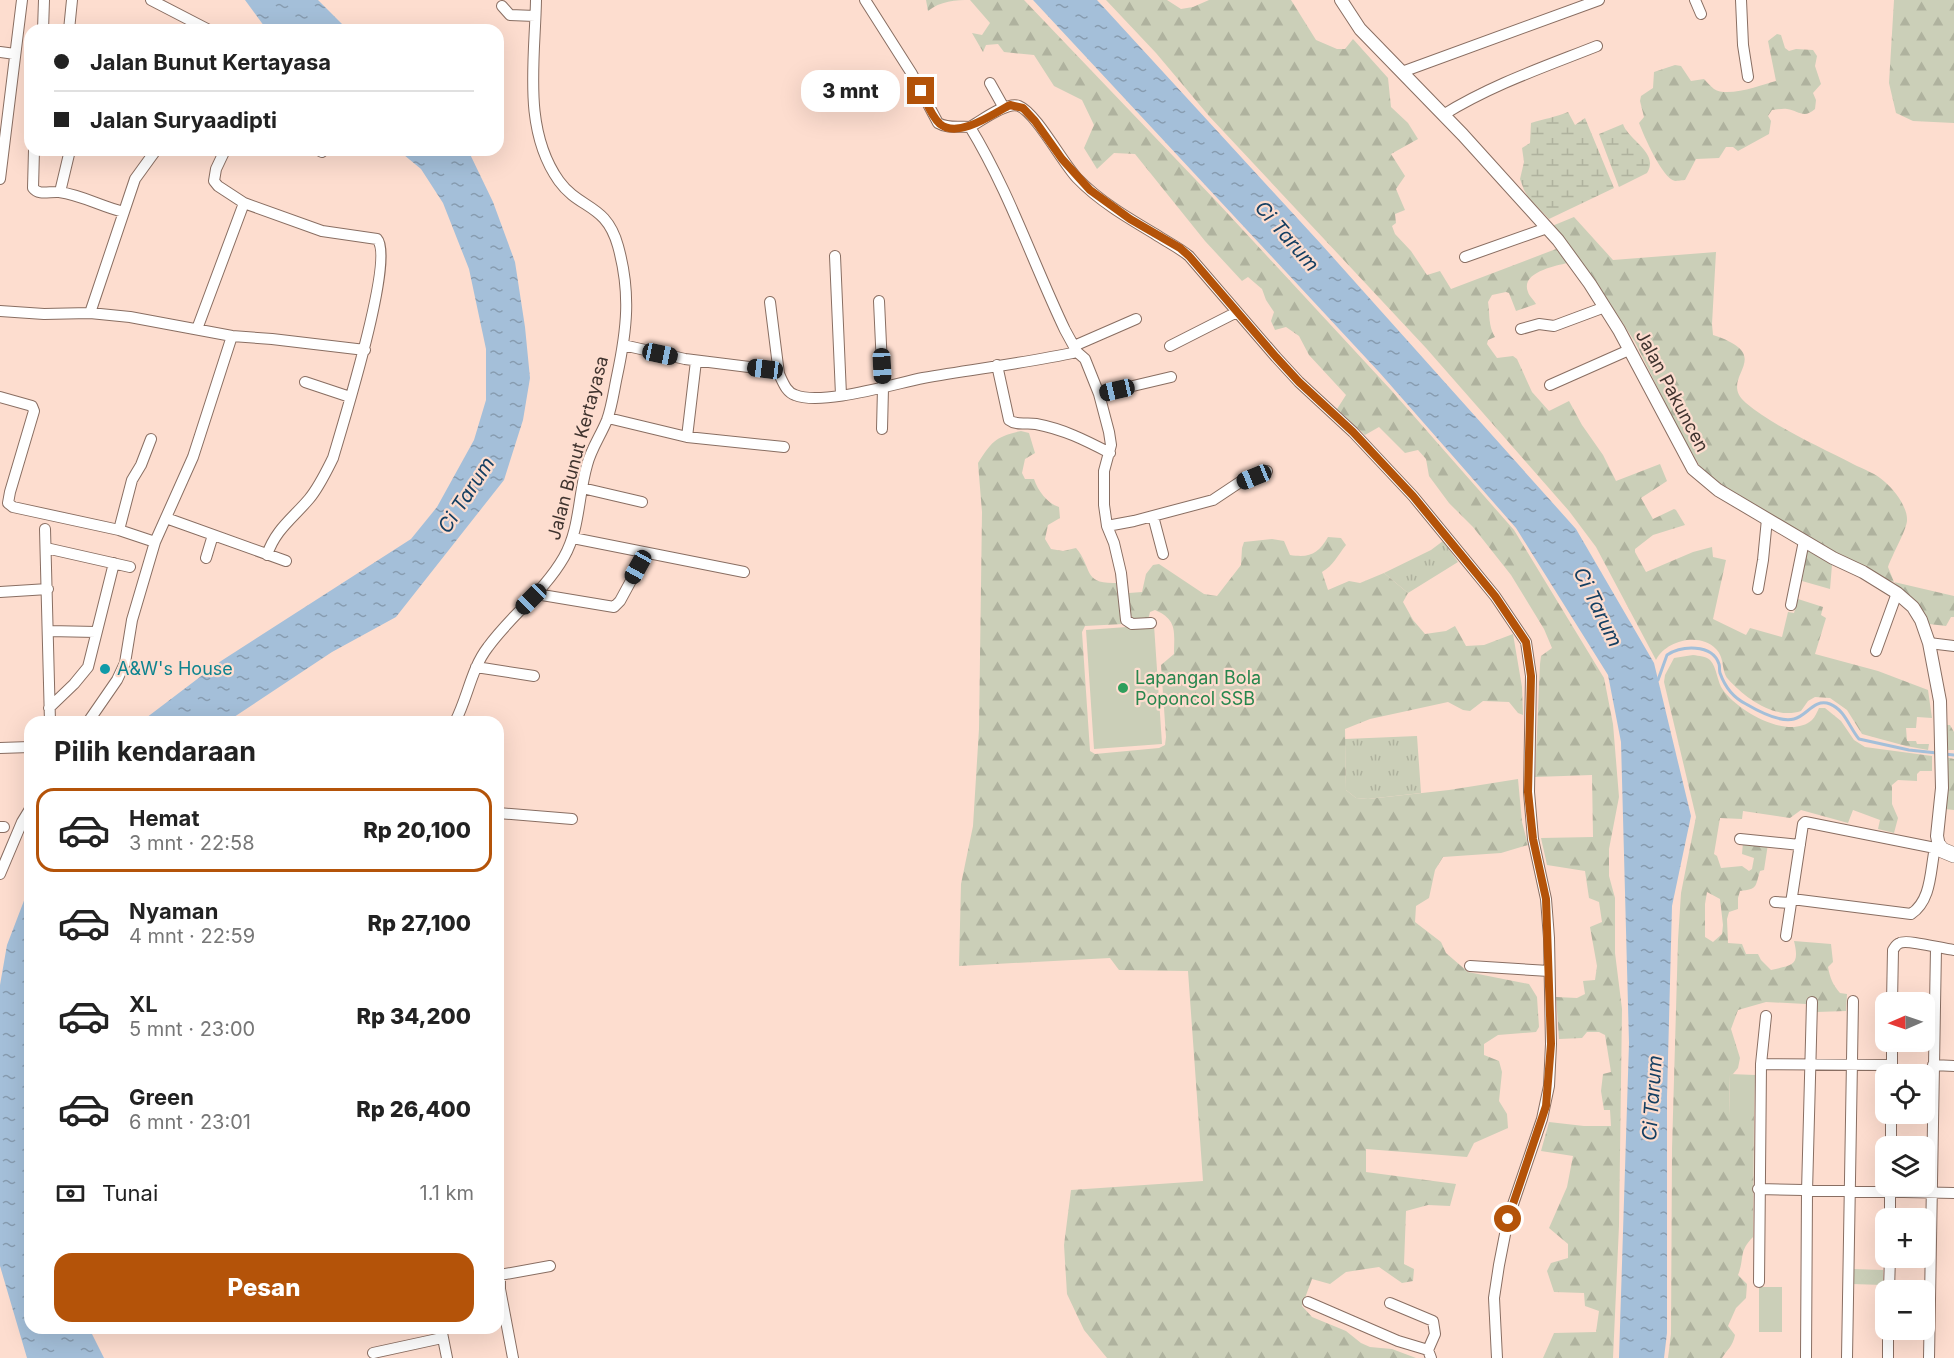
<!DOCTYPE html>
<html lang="id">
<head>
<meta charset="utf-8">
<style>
  body { margin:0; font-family:Inter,sans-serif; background:#f2f2f2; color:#222; height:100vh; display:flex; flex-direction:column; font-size:22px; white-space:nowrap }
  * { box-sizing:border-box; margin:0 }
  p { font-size:20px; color:#767676 }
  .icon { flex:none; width:33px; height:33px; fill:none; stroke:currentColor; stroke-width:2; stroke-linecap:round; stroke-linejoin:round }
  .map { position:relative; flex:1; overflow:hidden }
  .sheet { position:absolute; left:24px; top:716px; width:480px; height:618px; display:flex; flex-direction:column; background:#fff; border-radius:18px; box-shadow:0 6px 24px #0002 }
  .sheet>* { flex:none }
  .banner { position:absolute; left:24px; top:24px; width:480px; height:132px; border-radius:18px; box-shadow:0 6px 24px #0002; display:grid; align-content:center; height:132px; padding:0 30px; background:#fff }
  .needle { width:39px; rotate:268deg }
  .fabs { position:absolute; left:1875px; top:992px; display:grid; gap:12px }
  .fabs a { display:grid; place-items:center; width:60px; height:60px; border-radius:12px; background:#fff; box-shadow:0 6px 24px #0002; font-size:30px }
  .end { position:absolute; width:27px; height:27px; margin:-14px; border:8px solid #b45309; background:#fff; box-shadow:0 0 0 3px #fff }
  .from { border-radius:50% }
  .bubble { position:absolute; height:42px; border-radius:18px; background:#fff; box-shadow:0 6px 24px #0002; font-size:20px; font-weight:800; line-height:42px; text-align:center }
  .car { position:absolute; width:18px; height:36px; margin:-18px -9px; border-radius:8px; box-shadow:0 0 4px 2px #0007; background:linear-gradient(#222 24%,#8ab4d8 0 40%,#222 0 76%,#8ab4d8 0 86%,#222 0) }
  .banner b { display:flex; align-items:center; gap:21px; height:57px; font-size:22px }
  .banner b+b { border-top:2px solid #e0e0e0 }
  .banner i { width:15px; height:15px; background:#222 }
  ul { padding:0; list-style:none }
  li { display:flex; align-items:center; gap:18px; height:84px; margin:0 12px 9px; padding:0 18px; border:3px solid transparent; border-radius:18px }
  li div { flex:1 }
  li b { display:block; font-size:22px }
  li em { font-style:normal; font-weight:800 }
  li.on { border-color:#b45309 }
  li>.icon { width:54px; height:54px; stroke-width:1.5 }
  h2 { padding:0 30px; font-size:27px; line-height:72px }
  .pay { display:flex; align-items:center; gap:15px; height:66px; padding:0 30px; font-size:22px }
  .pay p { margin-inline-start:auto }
  .button { display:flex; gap:12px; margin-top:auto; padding:12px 30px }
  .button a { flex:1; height:69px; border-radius:18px; background:#b45309; color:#fff; font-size:24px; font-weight:800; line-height:69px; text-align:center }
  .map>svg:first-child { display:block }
</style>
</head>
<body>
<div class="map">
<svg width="1954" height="1358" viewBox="0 0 1954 1358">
  <defs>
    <pattern id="grass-tufts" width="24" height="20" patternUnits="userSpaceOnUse" patternTransform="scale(1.5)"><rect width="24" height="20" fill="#cbcfb8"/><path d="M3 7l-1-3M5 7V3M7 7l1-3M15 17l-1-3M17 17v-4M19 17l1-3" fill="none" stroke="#afb29e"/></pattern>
    <pattern id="forest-firs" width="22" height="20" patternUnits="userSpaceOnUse" patternTransform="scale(1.5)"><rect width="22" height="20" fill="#cbcfb8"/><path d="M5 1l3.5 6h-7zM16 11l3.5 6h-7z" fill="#afb29e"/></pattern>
    <pattern id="wetland-marsh" width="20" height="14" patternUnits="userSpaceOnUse" patternTransform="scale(1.5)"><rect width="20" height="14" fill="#cbcfb8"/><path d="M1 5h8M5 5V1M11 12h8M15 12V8" fill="none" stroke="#afb29e"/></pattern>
    <pattern id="water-ripples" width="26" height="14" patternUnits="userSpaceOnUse" patternTransform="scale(1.5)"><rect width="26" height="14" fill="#a4bfd9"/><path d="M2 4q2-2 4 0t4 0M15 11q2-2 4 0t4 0" fill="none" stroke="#879cb0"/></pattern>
  </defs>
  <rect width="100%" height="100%" fill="#fdddcf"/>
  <path fill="url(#grass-tufts)" d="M1443 541 1458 562 1408 593 1384 573 1431 550Z
    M1417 736 1421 793 1368 799 1356 798 1346 790 1345 739Z"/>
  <path fill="url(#forest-firs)" fill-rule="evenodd" d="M926 0H1024L1217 202 1391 390 1514 530 1604 678 1613 724 1619 797 1609 849V876L1615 898V953L1622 1009 1619 1226 1613 1358H1543L1554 1333 1596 1332 1599 1311 1585 1306 1584 1293 1554 1292 1547 1271 1551 1263 1568 1258V1244L1549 1228 1567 1187 1573 1156 1541 1151 1549 1122 1584 1126H1611L1610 1110H1604L1601 1091 1603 1074 1611 1072 1605 1035 1599 1032H1587L1582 1038 1559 1039 1556 997 1577 998 1585 994 1583 981 1595 980 1597 966 1590 927 1602 922 1599 902 1589 898 1585 871 1547 865 1541 838 1593 837 1592 775 1535 777 1540 664 1541 656 1552 648 1544 629 1511 575 1473 527 1449 503 1429 476 1426 459 1418 450 1405 453 1379 427 1365 435 1337 409 1346 395 1309 355 1299 336 1286 327 1275 330 1271 321 1274 312 1266 300 1262 289 1248 277 1242 281 1205 241 1135 154 1114 153 1097 169 1084 148 1094 125 1082 100 1054 86 1034 55 1004 52 998 44 986 45 983 52 972 33 982 35 990 23 970 0C956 0 940 1 928 11Z
    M1106 0H1167L1181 9 1193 7 1209 0H1291L1316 40 1337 49H1345L1353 39 1388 78 1391 107 1408 123 1418 139 1391 154 1405 176 1396 189 1405 210 1395 214 1396 223 1392 226 1395 234 1411 251 1427 275 1440 271 1451 289 1556 249 1567 263C1556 266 1520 272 1528 292 1529 296 1534 300 1536 304L1516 311 1509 293 1506 292 1492 295 1488 302C1490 314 1488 326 1495 337L1488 340 1487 344 1497 358 1513 356 1517 359 1532 392 1549 411 1569 401 1582 425 1603 455 1616 481 1660 464 1667 481 1641 498 1653 519 1674 509 1676 510 1685 525 1653 535 1635 549V552L1646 572 1693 552 1712 547 1713 557 1726 560 1713 619 1746 635 1750 628 1782 637 1788 612 1794 613 1798 599 1823 607 1821 615 1826 618 1815 654 1878 671 1928 690 1932 718 1917 717 1916 728H1906L1907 741H1916L1917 744H1929L1928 750 1906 746 1862 734 1847 710 1830 698 1815 697 1808 701 1801 711C1775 720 1745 698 1728 679 1721 671 1725 658 1716 649 1700 632 1666 640 1656 660L1596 547 1569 511 1426 348 1209 116 1156 53Z
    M1894 0H1954V123L1913 121 1896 113 1889 83Z
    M1777 34 1781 35 1785 48 1789 51 1796 49 1813 50 1817 56 1815 66 1821 84 1813 93 1816 100 1815 109C1804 119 1799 111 1787 109 1783 108 1776 110 1772 110L1768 116 1771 121 1769 134 1738 151 1733 147H1726L1719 158 1696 159 1685 180C1684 180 1677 181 1675 181 1662 178 1644 136 1639 123L1644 117 1640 101 1641 96 1653 88 1654 72 1675 65 1681 66 1691 81 1704 79C1707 82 1710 86 1714 89 1728 98 1761 85 1776 81L1768 41Z
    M1574 217 1613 260 1716 252 1712 324 1713 335C1780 357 1715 377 1746 403 1773 426 1820 447 1853 464 1863 469 1877 474 1885 482 1894 490 1908 507 1907 521 1906 531 1892 555 1888 567L1894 582 1954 596V617H1951L1946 626 1929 624 1911 599 1894 582 1886 580 1849 560 1724 486 1702 470 1677 427 1635 342 1593 277 1552 226Z
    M1021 431 1029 433 1035 453 1025 459 1022 473 1025 479H1034C1038 491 1047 503 1059 507L1060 518 1048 525 1045 539 1051 549 1063 551 1076 548C1093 568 1082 584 1116 583L1123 624 1085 626 1082 632 1090 751 1095 754 1159 748 1165 745 1166 737 1161 665 1174 654C1174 632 1178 620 1155 610L1150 612 1148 620 1134 621C1129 613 1129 603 1129 593L1142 592 1146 574 1153 565 1159 564 1204 594 1217 596 1241 565 1242 548 1244 542 1272 539 1284 541 1290 555C1310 558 1318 554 1328 537L1341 538 1346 545C1337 556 1334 565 1322 572L1328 590 1349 581 1360 583 1384 573 1408 593 1403 602 1413 620 1425 634 1446 631 1455 626 1466 646 1484 645 1513 634 1522 687 1523 715 1518 713 1509 702 1483 701 1470 711 1463 710 1448 702 1370 719 1345 729 1346 790 1356 798 1368 799 1449 790 1518 779 1522 822 1528 845 1501 853 1443 857 1435 870 1429 898 1416 906 1415 922 1441 942 1446 953 1468 972 1529 984 1537 997 1539 1027 1536 1032 1498 1035 1484 1044V1055L1499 1061 1502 1072 1499 1101 1507 1114 1508 1128 1474 1143 1467 1157 1366 1149V1172L1456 1184 1450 1206 1428 1205 1406 1211 1404 1264 1414 1269 1413 1281 1402 1283 1379 1267 1346 1272 1330 1284 1312 1279 1302 1306 1312 1317 1346 1331 1361 1343 1370 1347 1392 1349 1416 1358H1107L1084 1330 1067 1294 1064 1245 1071 1190 1203 1181 1188 971 1119 970 1110 958 959 966 961 884 973 826 979 729 982 512 978 463C991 442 996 436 1021 431Z
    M1807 550 1832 565 1830 589 1802 581Z
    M1693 655C1699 656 1706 656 1710 660 1717 667 1717 682 1723 690 1737 710 1788 741 1812 720 1815 717 1817 712 1819 708H1825L1841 721 1854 740 1865 747 1932 756V771H1920L1917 774V781L1898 780 1892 785V804L1898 818 1894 833 1878 829 1880 820 1853 810 1848 823 1801 810 1790 818 1743 811 1742 819 1720 818 1714 854 1717 856 1721 868 1742 866 1749 871 1752 869 1754 858 1742 854 1743 842 1768 844 1764 870 1760 871C1755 887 1758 889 1740 891L1738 898V909L1729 912 1727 919 1728 943 1742 944 1746 954H1758L1761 960 1771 970C1793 965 1800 966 1794 941L1831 944 1833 962 1828 967C1830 978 1833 985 1840 993L1847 994 1846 1011 1817 1012 1806 1004 1766 1002 1738 1010 1731 1029 1740 1058 1738 1068 1733 1074H1730L1729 1115 1754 1116 1753 1237C1738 1252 1745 1258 1738 1275L1747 1284 1746 1298 1736 1308 1728 1326 1735 1335C1733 1346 1727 1350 1722 1358H1668L1671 1334 1672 1149 1678 940 1681 893 1696 817 1664 682 1665 675 1674 658ZM1707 892 1720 899 1723 925 1722 934 1713 942 1705 937V904Z
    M1947 725H1950L1954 732V750H1947Z
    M1945 757 1954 759V810L1945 809 1948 777 1946 772Z"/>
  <path fill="url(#wetland-marsh)" d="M1568 112 1575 125 1585 118 1614 188 1549 219 1528 197 1524 190 1520 179 1524 162 1522 148 1530 143 1531 123C1544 119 1556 117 1568 112Z
    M1623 124C1628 140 1660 153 1647 173L1619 187 1599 134Z"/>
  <path fill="#cbcfb8" d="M1154 625 1162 744 1094 749 1086 630Z
    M1730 1074 1755 1075 1754 1116H1729Z
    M1853 1269 1883 1270V1285L1852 1284Z
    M1759 1287H1782V1332H1759Z"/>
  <path fill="url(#water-ripples)" d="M245 0H318L348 30H267Z
    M1033 0H1097L1321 244 1576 529 1654 663 1691 816 1672 906 1667 1097V1333L1664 1358H1619L1629 1043 1621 742 1608 675 1516 528 1379 372Z
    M398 150H468L493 202 515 262 525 327 530 378 523 420 504 480 396 617 332 652 228 721H142L221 661 411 539 437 507 474 440 486 400V349L469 269 443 203 421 169Z
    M30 885V1096L27 1129 30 1156V1328H89L104 1358H27L0 1266V985L7 945Z"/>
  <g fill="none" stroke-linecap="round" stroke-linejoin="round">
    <path stroke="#a4bfd9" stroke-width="3" d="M1658 680 1667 655C1681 646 1712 643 1719 664 1720 667 1719 670 1720 673 1725 687 1734 698 1746 704 1758 711 1780 723 1794 719 1807 716 1814 698 1830 704 1845 710 1849 727 1859 739L1909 750 1937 753
      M1944 754 1954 755"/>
    <defs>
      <path id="minor" d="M151 0 209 30
        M865 0 912 74 938 123C948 129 959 126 970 127
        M1695 0 1701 14
        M1741 0 1743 45 1748 77
        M502 6 510 15 535 16
        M43 30 44 0
        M69 30 72 0
        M0 52 15 54
        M1402 72 1599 0
        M990 83 1004 108
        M1443 115C1491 85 1544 67 1597 46
        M970 127C981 121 1007 101 1019 106 1036 113 1062 162 1077 178 1099 201 1128 218 1155 234 1167 242 1178 247 1189 256L1276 357 1299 382 1353 432 1413 496 1495 596 1526 642 1531 676 1529 792 1533 839 1546 899 1549 938 1551 1044 1549 1086 1542 1119 1508 1219 1499 1265 1494 1298 1497 1358
        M970 127C1009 191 1033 263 1065 330L1077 352 1085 359 1099 394 1109 432 1111 445 1104 471V505L1107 526 1114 543 1121 573 1126 620 1132 624 1151 623
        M34 150 33 188C39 196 50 191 59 192 82 195 102 207 124 212
        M225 150 216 169 214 181 218 186 244 203 322 231 377 239C395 258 342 427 333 458 326 472 319 487 309 499 293 518 275 530 267 555
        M318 150 322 152
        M0 179 22 0
        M60 192 70 150
        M835 256 841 395
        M1465 257 1547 228
        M879 301 883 388 882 429
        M770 302 779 374
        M0 311 44 314 90 313 130 317 232 336 272 339 365 350
        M90 313 135 179 156 150
        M197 329 244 203
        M1521 329 1539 324 1554 326 1605 307
        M623 345 685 359 765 369 779 374C783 382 786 392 795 395 822 406 893 384 923 378 974 369 1026 363 1077 352
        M1074 346 1136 319
        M1170 346 1237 312
        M997 365 1009 420C1017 426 1026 422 1036 424 1063 429 1085 440 1110 453
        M305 382 350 397
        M1550 385 1629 350
        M1099 394 1171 377
        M0 397 32 406 34 411 10 492 8 503 13 507 119 530 155 542 132 620 125 663 117 680 88 722
        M608 418 687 437 784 447
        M687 437 696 361
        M582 488 642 502
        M1153 516 1163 554
        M166 518 286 561
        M1107 526 1134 521 1213 500 1240 482 1267 471
        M45 529 50 722
        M119 530 132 480 141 465 151 439
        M573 538 744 572
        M155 542 193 457 232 336
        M46 548 130 567
        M206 558 213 535
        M1758 589 1763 560 1767 519
        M0 592 48 589
        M536 594 614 607 620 601 646 553
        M1791 605 1804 541
        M49 631 96 632
        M1929 643 1954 646
        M1876 651 1897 593
        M476 667 534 676
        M49 708 74 684 88 667 114 563
        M455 722C468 697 471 669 488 647 511 615 544 592 564 557 580 529 578 496 587 465 591 449 601 435 607 420 612 406 614 390 617 376 627 329 631 293 618 246 606 203 580 210 559 181 522 129 535 60 536 0
        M0 748 30 747
        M498 813 572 819
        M0 827H4
        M1740 839 1800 845
        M0 874 22 822 30 809
        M1792 899 1911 914C1932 900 1930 870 1935 848
        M1775 902 1791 903
        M1786 936 1803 824 1805 822 1935 848 1939 846
        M1470 966 1549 971
        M1892 1002 1893 950C1895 947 1896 944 1900 943 1907 939 1943 949 1954 950
        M1761 1064 1892 1065
        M1933 1065 1954 1066
        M1892 1074V1041
        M1891 1146V1113
        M1758 1189 1954 1193
        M1890 1218V1185
        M1759 1282 1761 1064 1766 1016
        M1889 1290 1890 1257
        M1308 1302 1398 1341 1428 1350
        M1390 1303 1433 1321 1435 1334 1428 1350 1431 1358
        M441 1328 447 1358
        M373 1353 442 1338
        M513 1358 500 1289V1275L550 1266
        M1806 1358 1807 1192 1812 1002
        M1847 1358 1853 1001
        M1888 1358V1329
        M1929 1358 1936 948"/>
      <path id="tertiary" d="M1341 0 1360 29 1463 135 1558 240 1590 284 1619 330 1693 469 1718 490 1833 558 1863 572 1897 593 1913 607 1921 620 1929 643 1940 701 1942 788 1937 836 1939 846"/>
      <path id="secondary" d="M1939 846 1942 850 1954 855"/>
    </defs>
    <use href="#minor" stroke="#896e62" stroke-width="12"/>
    <use href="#tertiary" stroke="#896e62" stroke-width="14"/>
    <use href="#secondary" stroke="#896e62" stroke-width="16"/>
    <use href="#minor" stroke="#fff" stroke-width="10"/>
    <use href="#tertiary" stroke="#fff" stroke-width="12"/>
    <use href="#secondary" stroke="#fff" stroke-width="15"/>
  </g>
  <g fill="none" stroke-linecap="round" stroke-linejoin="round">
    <path stroke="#b45309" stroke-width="8" d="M921 91C926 101 931 116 940 124 958 139 993 114 1010 105L1023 108 1035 121 1062 159 1090 190 1130 219 1180 248 1189 256 1276 357 1299 382 1353 432 1413 496 1495 596 1526 642 1531 676 1528 792 1533 839 1546 899 1551 1044 1546 1106 1508 1219"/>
  </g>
  <circle fill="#0f9aa8" stroke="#fdddcf" stroke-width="2" cx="105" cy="669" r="6"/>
  <circle fill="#2e9e5b" stroke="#fdddcf" stroke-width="2" cx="1123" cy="688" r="6"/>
  <g text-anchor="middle" stroke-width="4.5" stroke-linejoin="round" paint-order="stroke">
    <g font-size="18" fill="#3f332e" stroke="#fdddcf">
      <text transform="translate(1672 391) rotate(62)" y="6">Jalan Pakuncen</text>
      <text transform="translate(578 448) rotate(-75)" y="6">Jalan Bunut Kertayasa</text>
    </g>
    <g font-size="18" fill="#0d838f" stroke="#fdddcf" text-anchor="start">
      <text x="117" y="675">A&amp;W's House</text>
    </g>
    <g font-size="18" fill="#27864d" stroke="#fdddcf" text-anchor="start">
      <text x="1135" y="684">Lapangan Bola<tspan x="1135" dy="21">Poponcol SSB</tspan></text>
    </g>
    <g font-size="20" font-style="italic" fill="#143f62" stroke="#fdddcf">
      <text transform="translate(1287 236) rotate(49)" y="7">Ci Tarum</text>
      <text transform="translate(466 495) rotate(-57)" y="7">Ci Tarum</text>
      <text transform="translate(1598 607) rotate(64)" y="7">Ci Tarum</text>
      <text transform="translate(1652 1098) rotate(-86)" y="7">Ci Tarum</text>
    </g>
  </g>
</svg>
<div class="fabs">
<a><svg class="needle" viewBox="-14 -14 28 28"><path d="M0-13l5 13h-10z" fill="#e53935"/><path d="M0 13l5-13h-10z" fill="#767676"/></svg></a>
<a><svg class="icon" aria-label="locate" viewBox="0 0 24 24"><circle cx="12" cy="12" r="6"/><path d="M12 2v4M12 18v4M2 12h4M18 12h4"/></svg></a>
<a><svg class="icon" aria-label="layers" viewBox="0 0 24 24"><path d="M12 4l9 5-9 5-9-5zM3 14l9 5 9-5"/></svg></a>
<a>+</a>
<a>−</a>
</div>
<i class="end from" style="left:1508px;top:1219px"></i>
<i class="end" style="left:921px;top:91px"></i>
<div class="bubble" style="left:801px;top:70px;width:99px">3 mnt</div>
<i class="car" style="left:660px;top:354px;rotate:102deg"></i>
<i class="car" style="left:882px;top:366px;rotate:177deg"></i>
<i class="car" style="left:765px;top:369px;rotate:277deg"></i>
<i class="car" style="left:1117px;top:390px;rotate:257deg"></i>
<i class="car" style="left:1254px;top:477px;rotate:248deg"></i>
<i class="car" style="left:638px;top:567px;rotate:209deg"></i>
<i class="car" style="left:531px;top:599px;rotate:225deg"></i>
<div class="banner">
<b><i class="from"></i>Jalan Bunut Kertayasa</b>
<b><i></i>Jalan Suryaadipti</b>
</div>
<section class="sheet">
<h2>Pilih kendaraan</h2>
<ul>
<li class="on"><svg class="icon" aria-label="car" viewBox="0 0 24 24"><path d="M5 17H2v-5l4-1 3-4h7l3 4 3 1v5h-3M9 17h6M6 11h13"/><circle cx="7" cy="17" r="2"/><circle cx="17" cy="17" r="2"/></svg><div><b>Hemat</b><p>3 mnt · 22:58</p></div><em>Rp 20,100</em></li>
<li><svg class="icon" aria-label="car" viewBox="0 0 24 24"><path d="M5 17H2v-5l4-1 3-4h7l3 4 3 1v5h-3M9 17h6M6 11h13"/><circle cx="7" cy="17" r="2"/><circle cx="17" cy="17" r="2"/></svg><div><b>Nyaman</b><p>4 mnt · 22:59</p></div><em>Rp 27,100</em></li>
<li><svg class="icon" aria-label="car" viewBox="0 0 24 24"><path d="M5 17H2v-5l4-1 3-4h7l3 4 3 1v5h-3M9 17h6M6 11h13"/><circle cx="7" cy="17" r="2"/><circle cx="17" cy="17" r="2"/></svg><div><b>XL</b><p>5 mnt · 23:00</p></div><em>Rp 34,200</em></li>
<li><svg class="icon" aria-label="car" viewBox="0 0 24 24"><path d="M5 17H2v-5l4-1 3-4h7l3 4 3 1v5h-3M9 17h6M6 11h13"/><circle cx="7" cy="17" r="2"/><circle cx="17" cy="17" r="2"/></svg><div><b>Green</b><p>6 mnt · 23:01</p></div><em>Rp 26,400</em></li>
</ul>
<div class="pay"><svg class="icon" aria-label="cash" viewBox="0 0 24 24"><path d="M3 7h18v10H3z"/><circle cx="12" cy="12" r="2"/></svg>Tunai<p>1.1 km</p></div>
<div class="button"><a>Pesan</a></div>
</section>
</div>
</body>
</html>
